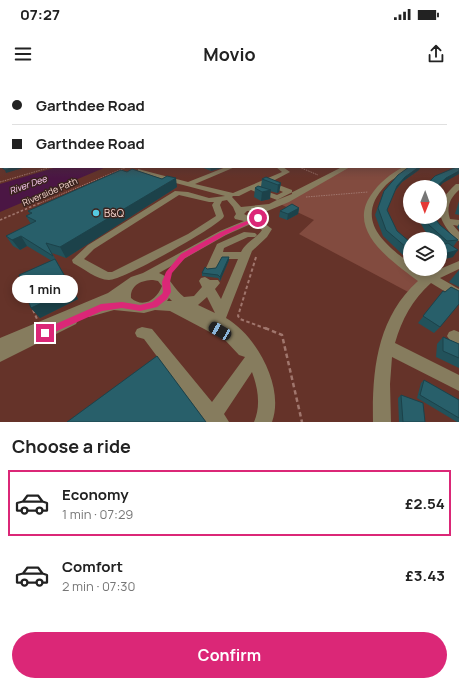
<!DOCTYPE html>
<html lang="en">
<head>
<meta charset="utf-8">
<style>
  body { margin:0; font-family:Manrope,sans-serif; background:#f2f2f2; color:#222; height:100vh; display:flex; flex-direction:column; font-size:15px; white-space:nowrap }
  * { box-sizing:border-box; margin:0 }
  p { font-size:13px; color:#767676 }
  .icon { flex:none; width:22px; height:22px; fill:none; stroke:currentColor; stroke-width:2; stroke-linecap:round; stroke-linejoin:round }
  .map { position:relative; height:342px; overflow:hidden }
  .details { display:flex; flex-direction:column; background:#fff; flex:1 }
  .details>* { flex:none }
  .guide { position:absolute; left:0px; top:0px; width:459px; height:88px; box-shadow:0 2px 10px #0003; display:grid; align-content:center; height:88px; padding:0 12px; background:#fff }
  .needle { width:26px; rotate:181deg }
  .tools { position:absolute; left:403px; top:100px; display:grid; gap:8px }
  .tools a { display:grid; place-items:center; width:44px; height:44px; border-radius:50%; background:#fff; box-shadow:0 2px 10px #0003; font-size:20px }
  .end { position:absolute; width:18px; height:18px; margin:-9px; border:5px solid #db2777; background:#fff; box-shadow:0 0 0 2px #fff }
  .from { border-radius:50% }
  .bubble { position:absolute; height:28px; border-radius:14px; background:#fff; box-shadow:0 2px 10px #0003; font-size:13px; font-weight:700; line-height:28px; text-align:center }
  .car { position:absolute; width:12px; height:24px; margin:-12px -6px; border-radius:5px; box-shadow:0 0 3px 1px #0007; background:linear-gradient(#222 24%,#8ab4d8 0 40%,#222 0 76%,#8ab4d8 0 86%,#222 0) }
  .guide b { display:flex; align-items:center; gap:14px; height:38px; font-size:15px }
  .guide b+b { border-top:1px solid #e0e0e0 }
  .guide i { width:10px; height:10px; background:#222 }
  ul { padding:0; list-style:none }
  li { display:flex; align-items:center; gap:12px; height:66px; margin:0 8px 6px; padding:0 4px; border:2px solid transparent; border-radius:0px }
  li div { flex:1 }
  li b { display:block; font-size:15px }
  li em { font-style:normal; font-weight:700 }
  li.on { border-color:#db2777 }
  li>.icon { width:36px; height:36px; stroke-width:1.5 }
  h2 { padding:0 12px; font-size:18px; line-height:48px }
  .action { display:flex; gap:8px; margin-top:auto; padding:8px 12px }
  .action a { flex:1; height:46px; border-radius:24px; background:#db2777; color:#fff; font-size:16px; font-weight:700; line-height:46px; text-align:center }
  .status { display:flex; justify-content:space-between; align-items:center; height:28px; padding:0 20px; background:#fff; direction:ltr }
  .status svg { height:11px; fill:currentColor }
  header { display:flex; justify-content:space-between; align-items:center; height:52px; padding:0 12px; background:#fff; font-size:18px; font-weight:700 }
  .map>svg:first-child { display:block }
</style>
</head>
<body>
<div class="status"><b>07:27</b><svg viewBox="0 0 49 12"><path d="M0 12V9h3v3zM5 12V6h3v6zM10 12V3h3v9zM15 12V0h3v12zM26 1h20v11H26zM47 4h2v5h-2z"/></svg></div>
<header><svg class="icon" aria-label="menu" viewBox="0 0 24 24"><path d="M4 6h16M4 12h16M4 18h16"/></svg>Movio<svg class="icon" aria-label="share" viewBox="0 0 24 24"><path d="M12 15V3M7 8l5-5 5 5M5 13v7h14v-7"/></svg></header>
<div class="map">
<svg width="459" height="342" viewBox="0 0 459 342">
  <rect width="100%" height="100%" fill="#653329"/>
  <path fill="#824b3f" d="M347 87H408L391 97 372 119 369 146 410 189 426 201 412 214 299 154 314 140 278 123Z"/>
  <path fill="#4b1644" d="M57 87H106L0 132V104Z"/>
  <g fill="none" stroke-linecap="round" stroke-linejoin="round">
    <path stroke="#a0766d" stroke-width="1" stroke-dasharray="1.5 1" stroke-linecap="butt" d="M299 87 318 95
      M0 102 51 87
      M306 117 368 112
      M38 124 127 87"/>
    <path stroke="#a0766d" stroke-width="1.5" stroke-dasharray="2.5 2" stroke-linecap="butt" d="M0 140 40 123"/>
    <path stroke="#a0766d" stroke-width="2" stroke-dasharray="3.5 2.5" stroke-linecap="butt" d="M256 177 238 236 240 239 267 249
      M33 230 37 239"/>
    <path stroke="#a0766d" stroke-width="2.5" stroke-dasharray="4.5 3" stroke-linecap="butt" d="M265 248 282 255 302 342"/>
    <path fill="#867c5e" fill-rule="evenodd" d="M458 54H459V56H458Z
      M458 70 459 71V75L458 74Z
      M0 83H1V87H0Z
      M226 87H235L195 104 233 113 282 92 276 87H283L290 92 271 102 292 110V114L277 120 251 110 239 116H233L232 117 241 127 269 124 342 87H350L289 122 265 132 260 140 272 149 267 157 252 171 226 238C256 255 285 307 272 342H254C261 326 258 308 252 292L224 334 229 342H206L144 259 137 257 135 253 137 249 142 247 152 249 212 322 245 277 239 275 225 260 170 231 155 230 144 233 114 230 89 237 84 234 76 237 78 240 76 244 0 282V258L108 213 131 197 143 193 220 151 244 141 235 139 234 137 236 134 233 127 227 120 222 121 220 125 224 136 223 138C211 150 123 200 109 200 97 200 83 188 73 183L72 180 88 165 175 111 188 112 209 118 225 116 168 101 138 91V89L188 102ZM265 104H266L283 112 277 115 257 108ZM179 115 209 122H214L212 125 216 136 188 154 112 192H108L84 179 94 169ZM258 130 255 136 252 138 244 134 247 131ZM253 143 262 150C257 158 246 162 241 172H223L224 168 248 157H255L257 155 255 153 244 152 217 164 206 188 207 191H215L221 179H238L221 219 215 209 220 203 218 200H210L205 197 201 198 199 201 202 207 194 216 184 217C174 210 171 197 159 193L226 155ZM153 200 158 201 162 206C157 219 144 229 131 218 130 205 142 200 153 200ZM207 217 215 233 198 225ZM169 218 172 221H167Z
      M403 87H411C404 94 394 97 386 105 354 138 382 163 410 183V189H418L426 195 459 181V189L440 198 459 209V220L431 203C412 220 402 239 395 263L459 295V311L392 277 390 304 391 342H373C372 290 377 238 418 201 393 182 346 151 371 115 379 103 390 94 403 87Z
      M456 104H459V110C450 118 446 127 450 139L459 140V146L453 145 459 152V161L456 160C437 138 432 126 456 104Z
      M454 250 459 252V267L454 266 447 256 449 252Z"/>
    <path fill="#c6b373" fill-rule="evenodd" d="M0 58H1V62H0Z"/>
  </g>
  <path fill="#22525b" d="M201 87H225L211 91Z
    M419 90 402 102 395 111 387 130 397 151 410 162V174L403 175 383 156 375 135 384 111Z
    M262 99 281 103 279 112 277 113 270 111V119L261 121 254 117 255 108 261 107Z
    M177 107 66 178 52 173 78 219 40 238 31 228 52 181 27 166 20 170 13 166 6 156 31 144 26 136 30 134 28 131Z
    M459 121V135L455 134Z
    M299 128 298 134 287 140 279 137 280 131Z
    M417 137H434L440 145 458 160 453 167V177L440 180V159H434L425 151Z
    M459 144V150L457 147Z
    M229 180 220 201 218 198 202 196V193L207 189 216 188Z
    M459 190V207L449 202Z
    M438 218 440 247 434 253 418 243Z
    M443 257 459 264V288L436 277 437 264Z
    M424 300 459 320V342H457L417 318 421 303Z
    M401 315 425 342H399L398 318Z"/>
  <path fill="#1c424a" d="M15 87H26L6 93 5 90Z
    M210 87H225L211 91Z
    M419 87H421L419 90 402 102 394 112 397 106 405 97Z
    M459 91V94L443 103 439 107H436L446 98Z
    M176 98 177 107 66 178 60 167Z
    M281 103 279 112 277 113 278 105Z
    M271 110 270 119 261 121 262 112Z
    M299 128 298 134 287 140 288 134Z
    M21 156 27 166 20 170 12 160Z
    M458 170 453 177 440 180V175Z
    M229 177V180L220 201V197Z
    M55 179 78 219 40 238 31 228Z"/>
  <path fill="#285f6a" stroke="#1c424a" d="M1 64V83L0 80 1 66H0V65Z
    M459 86V91L446 98 436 107H424L435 96Z
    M1 87H15L5 90Z
    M409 87H419L405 97 397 106 387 130 397 151 410 162V168H407L386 150 378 128 384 111 398 95Z
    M132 89 162 99 167 96 176 98 60 167 46 163 53 176 21 156 12 160 6 156 36 141 26 136 32 133 28 131 121 90 127 92Z
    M266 97 281 103 278 105 262 99Z
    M258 106 271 110 262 112 255 108Z
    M292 124 299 128 288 134 280 131Z
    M424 137H434L440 145 458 160 447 161 429 145Z
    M448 163 458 170 440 175V165Z
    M222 177H229L220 197 218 195 202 193 205 187 207 189 216 188Z
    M55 179 72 209 31 228 19 195Z
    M451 207 459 211V224L440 247 423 236 443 211 445 212Z
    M443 257 459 264V278L443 271Z
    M157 276 206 342H67Z
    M424 300 459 320V338L420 315Z
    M401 315 423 323 425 342H403Z"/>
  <linearGradient id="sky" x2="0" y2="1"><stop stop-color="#381c17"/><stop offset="0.52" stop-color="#6d5054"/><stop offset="1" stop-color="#6d5054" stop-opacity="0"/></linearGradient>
  <rect width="459" height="98" fill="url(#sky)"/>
  <path fill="#db2777" d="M256 137 261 138 225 155 185 178 172 193 170 202 171 212 167 219 157 227 140 231 122 228 102 231 48 255H42V250L101 224 122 222 140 225 152 222 162 214 163 212 162 202 166 192 181 174 221 152Z"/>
  <circle fill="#56c9e0" stroke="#3a231e" stroke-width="1.5" cx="96" cy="133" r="4"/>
  <g text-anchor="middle" stroke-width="3" stroke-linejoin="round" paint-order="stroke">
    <g font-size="9" font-style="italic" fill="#fecbf5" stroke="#3a231e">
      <text transform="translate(28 105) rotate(-20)" y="3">River Dee</text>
    </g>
    <g font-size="9" fill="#f6d6cf" stroke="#3a231e">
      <text transform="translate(50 112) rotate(-23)" y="3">Riverside Path</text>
    </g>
    <g font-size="10" fill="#f6d6cf" stroke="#3a231e" text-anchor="start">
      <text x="104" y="137">B&amp;Q</text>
    </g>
  </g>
</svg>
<div class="tools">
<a><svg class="needle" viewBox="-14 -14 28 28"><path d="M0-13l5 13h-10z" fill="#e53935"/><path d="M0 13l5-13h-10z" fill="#767676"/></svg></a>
<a><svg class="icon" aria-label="layers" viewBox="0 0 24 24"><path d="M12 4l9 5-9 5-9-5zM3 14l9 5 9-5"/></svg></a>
</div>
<i class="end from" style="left:258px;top:138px"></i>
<i class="end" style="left:45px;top:253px"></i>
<div class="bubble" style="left:12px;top:195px;width:66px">1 min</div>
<i class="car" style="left:220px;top:251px;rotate:300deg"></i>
<div class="guide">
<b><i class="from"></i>Garthdee Road</b>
<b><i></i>Garthdee Road</b>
</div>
</div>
<section class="details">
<h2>Choose a ride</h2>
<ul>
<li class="on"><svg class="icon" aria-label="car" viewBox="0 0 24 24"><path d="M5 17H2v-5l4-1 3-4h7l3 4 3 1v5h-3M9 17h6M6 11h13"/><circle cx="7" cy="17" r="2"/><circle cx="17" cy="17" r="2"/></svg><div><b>Economy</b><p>1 min · 07:29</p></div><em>£2.54</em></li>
<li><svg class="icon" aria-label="car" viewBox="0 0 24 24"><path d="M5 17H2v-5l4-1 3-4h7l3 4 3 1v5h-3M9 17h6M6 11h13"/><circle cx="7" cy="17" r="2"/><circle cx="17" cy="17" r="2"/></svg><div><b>Comfort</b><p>2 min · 07:30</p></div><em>£3.43</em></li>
</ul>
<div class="action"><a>Confirm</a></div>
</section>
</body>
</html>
